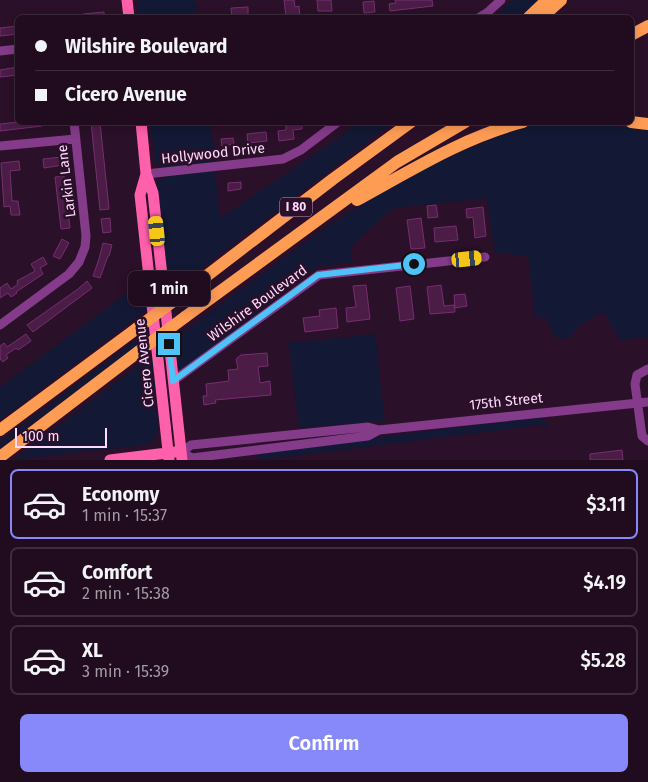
<!DOCTYPE html>
<html lang="en">
<head>
<meta charset="utf-8">
<style>
  body { margin:0; font-family:"Fira Sans",sans-serif; background:#281527; color:#f1f3f6; height:100vh; display:flex; flex-direction:column; font-size:19px; white-space:nowrap }
  * { box-sizing:border-box; margin:0 }
  p { font-size:16px; color:#a29ba4 }
  .icon { flex:none; width:28px; height:28px; fill:none; stroke:currentColor; stroke-width:2; stroke-linecap:round; stroke-linejoin:round }
  .map { position:relative; height:460px; overflow:hidden }
  .details { display:flex; flex-direction:column; background:#200c1e; flex:1 }
  .details>* { flex:none }
  .guide { position:absolute; left:15px; top:15px; width:619px; height:110px; border-radius:8px; box-shadow:0 2px 12px #0003,0 0 0 1px #3d2c3c; display:grid; align-content:center; height:110px; padding:0 20px; background:#200c1e }
  .scale { position:absolute; left:15px; bottom:12px; width:92px; box-sizing:border-box; padding-left:5px; border:2px solid #ffd9fe; border-top:0; font-size:14px; line-height:18px; white-space:nowrap; color:#ffd9fe; -webkit-text-stroke:4px #2a1028; paint-order:stroke }
  .end { position:absolute; width:22px; height:22px; margin:-11px; border:6px solid #4fc3f7; background:#111; box-shadow:0 0 0 2px #111 }
  .from { border-radius:50% }
  .bubble { position:absolute; height:35px; border-radius:8px; background:#200c1e; box-shadow:0 2px 12px #0003,0 0 0 1px #3d2c3c; font-size:16px; font-weight:600; line-height:35px; text-align:center }
  .car { position:absolute; width:15px; height:30px; margin:-15px -8px; border-radius:6px; box-shadow:0 0 4px 1px #0007; background:linear-gradient(#f5c518 24%,#345 0 40%,#f5c518 0 76%,#345 0 86%,#f5c518 0) }
  .guide b { display:flex; align-items:center; gap:18px; height:48px; font-size:19px }
  .guide b+b { border-top:1px solid #3d2c3c }
  .guide i { width:12px; height:12px; background:#f1f3f6 }
  ul { padding:9px 0 0; list-style:none }
  li { display:flex; align-items:center; gap:15px; height:70px; margin:0 10px 8px; padding:0 10px; border:2px solid #3d2c3c; border-radius:8px }
  li div { flex:1 }
  li b { display:block; font-size:19px }
  li em { font-style:normal; font-weight:600 }
  li.selected { border-color:#8788fa }
  li>.icon { width:45px; height:45px; stroke-width:1.5 }
  .action { display:flex; gap:10px; margin-top:auto; padding:10px 20px }
  .action a { flex:1; height:58px; border-radius:8px; background:#8788fa; color:#fff; font-size:20px; font-weight:600; line-height:58px; text-align:center }
  .map>svg:first-child { display:block }
</style>
</head>
<body>
<div class="map">
<svg width="648" height="460" viewBox="0 0 648 460">
  <rect width="100%" height="100%" fill="#2a1028"/>
  <path fill="#131834" d="M137 0H196L198 17H139Z
    M512 0H538L519 17 494 18Z
    M150 123H211L215 164 164 168 157 165 155 158Z
    M358 123H392L169 293 157 181C172 169 197 172 215 171L220 218 328 145Z
    M569 123 606 125 648 130V337L620 340 604 312C587 320 580 322 570 338L562 339 553 335 546 317 535 318 528 256 495 253 487 198 394 208 351 246 352 262 317 267 199 358 191 361 186 368 181 369 177 366 174 339 323 229 376 195 435 163 500 135 533 125Z
    M143 281 147 310 0 420V387Z
    M375 334 385 421 299 428 288 343Z
    M137 339V345L0 448V442Z
    M153 355 158 432C154 445 149 445 136 446L13 460Z
    M540 417 546 421 547 430 541 425 270 459 258 460 259 452Z"/>
  <path fill="#4b1c46" stroke="#772e70" d="M284 0H294L295 7 299 6 300 17H286Z
    M317 0H331L332 11H318Z
    M395 0H432L433 6 390 11 389 4 396 3Z
    M374 1 375 12 364 13 363 2Z
    M248 7V18H232L231 8Z
    M104 12V18H84L83 14Z
    M17 26 18 34 0 36V28Z
    M18 67V75L0 77V70Z
    M18 122H42V126L0 131V124Z
    M91 122H100L109 209 100 210Z
    M294 122H302V129L293 130 294 139 279 141 278 131 286 130V126L294 125Z
    M266 132 267 141 248 143 247 134Z
    M233 138 234 144 222 146 221 139Z
    M62 157 63 165 44 168 43 159Z
    M19 161 20 170 10 171 12 201H18L20 215H11L10 206 4 207 1 163Z
    M64 176 70 228 61 229 55 177Z
    M241 182V189L228 191V183Z
    M436 205 438 217 428 218 427 206Z
    M483 207 486 236 475 238 473 217 467 218 466 209Z
    M110 218 111 232 103 233 101 219Z
    M421 218 425 248 411 249 407 220Z
    M456 226 458 240 435 242 434 228Z
    M62 239 69 243 60 259 53 256Z
    M103 243 112 245 109 256H108L100 278 93 276 99 259Z
    M43 257 47 264 40 268 43 274 16 292 17 293 11 297 8 293 0 298V288L7 283 11 289 18 284 17 281 35 271 31 264Z
    M87 281 92 288 33 332 27 325 78 289Z
    M366 285 370 319 347 322 346 308 356 307 353 286Z
    M441 285 444 306 454 305 455 312 430 314 427 287Z
    M410 286 414 319 400 321 396 288Z
    M465 294 467 306 455 308 454 295Z
    M336 308 338 328 305 332 303 318 320 316 319 310Z
    M26 334 31 341 18 350 16 348 6 355 8 358 3 362 0 359V346L4 343 7 347Z
    M267 353 268 366 258 367 260 383 270 381 271 395 215 400 216 403 204 405 203 396H207L206 384 229 381 228 370 238 369 236 359 241 355Z
    M622 450 623 460H590V454Z"/>
  <g fill="none" stroke-linecap="round" stroke-linejoin="round">
    <path stroke="#843b89" stroke-width="9" d="M478 18 488 12 501 0
      M0 51 18 49
      M0 146 75 139
      M146 174 283 159 301 150 338 122
      M0 325 69 274 79 262 85 247 86 236 74 122
      M648 369 637 375 635 384 642 436 648 441
      M173 381 319 275 485 257
      M379 430 368 436 192 458 182 452 191 445 368 427 379 430 648 402"/>
    <path stroke="#ff60ab" stroke-width="11" d="M127 0 129 18
      M141 122 146 174 153 193 182 460
      M146 174 140 195 169 460
      M110 460 175 452"/>
    <path stroke="#ff9c54" stroke-width="12" d="M528 18 547 0
      M541 18 561 0
      M631 35 648 26
      M631 122 648 124
      M357 200C410 171 464 137 523 122
      M183 294 333 179 411 122
      M185 317 397 162 465 122
      M0 430 136 329
      M0 457 138 352"/>
    <path stroke="#ff9c54" stroke-width="12" d="M136 329 183 294
      M138 352 185 317"/>
  </g>
  <g fill="none" stroke-linecap="round" stroke-linejoin="round">
    <path stroke="#4fc3f7" stroke-width="6" d="M169 344 173 381 318 275 414 264"/>
  </g>
  <g text-anchor="middle" stroke-width="5" stroke-linejoin="round" paint-order="stroke">
    <rect fill="#2a1028" stroke="#bf9dbe" stroke-width="1" x="280" y="197.5" width="32" height="19" rx="4"/>
    <g font-size="12" font-weight="bold" fill="#ffd9fe">
      <text x="296" y="211">I 80</text>
    </g>
    <g font-size="14" fill="#ffd9fe" stroke="#2a1028">
      <text transform="translate(213 153) rotate(-6)" y="5">Hollywood Drive</text>
      <text transform="translate(66 181) rotate(-97)" y="5">Larkin Lane</text>
      <text transform="translate(257 303) rotate(-36)" y="5">Wilshire Boulevard</text>
      <text transform="translate(144 363) rotate(-96)" y="5">Cicero Avenue</text>
      <text transform="translate(506 401) rotate(-6)" y="5">175th Street</text>
    </g>
  </g>
</svg>
<div class="scale">100 m</div>
<i class="end from" style="left:414px;top:264px"></i>
<i class="end" style="left:169px;top:344px"></i>
<div class="bubble" style="left:128px;top:271px;width:82px">1 min</div>
<i class="car" style="left:157px;top:231px;rotate:354deg"></i>
<i class="car" style="left:467px;top:259px;rotate:84deg"></i>
<div class="guide">
<b><i class="from"></i>Wilshire Boulevard</b>
<b><i></i>Cicero Avenue</b>
</div>
</div>
<section class="details">
<ul>
<li class="selected"><svg class="icon" aria-label="car" viewBox="0 0 24 24"><path d="M5 17H2v-5l4-1 3-4h7l3 4 3 1v5h-3M9 17h6M6 11h13"/><circle cx="7" cy="17" r="2"/><circle cx="17" cy="17" r="2"/></svg><div><b>Economy</b><p>1 min · 15:37</p></div><em>$3.11</em></li>
<li><svg class="icon" aria-label="car" viewBox="0 0 24 24"><path d="M5 17H2v-5l4-1 3-4h7l3 4 3 1v5h-3M9 17h6M6 11h13"/><circle cx="7" cy="17" r="2"/><circle cx="17" cy="17" r="2"/></svg><div><b>Comfort</b><p>2 min · 15:38</p></div><em>$4.19</em></li>
<li><svg class="icon" aria-label="car" viewBox="0 0 24 24"><path d="M5 17H2v-5l4-1 3-4h7l3 4 3 1v5h-3M9 17h6M6 11h13"/><circle cx="7" cy="17" r="2"/><circle cx="17" cy="17" r="2"/></svg><div><b>XL</b><p>3 min · 15:39</p></div><em>$5.28</em></li>
</ul>
<div class="action"><a>Confirm</a></div>
</section>
</body>
</html>
